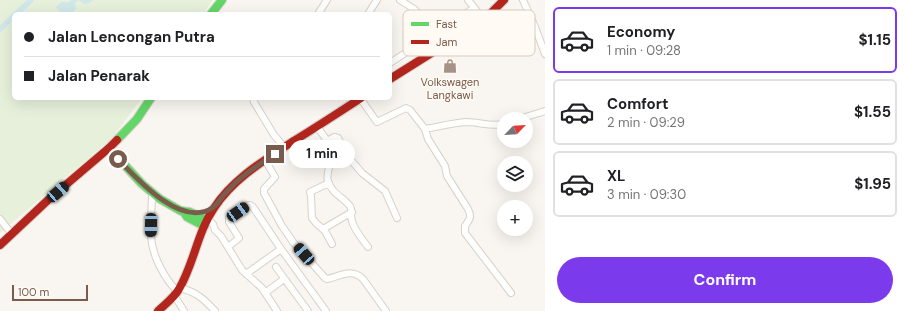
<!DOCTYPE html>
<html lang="en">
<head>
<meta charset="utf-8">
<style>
  body { margin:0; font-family:"DM Sans",sans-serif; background:#f2f2f2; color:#202124; height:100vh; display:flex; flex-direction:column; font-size:15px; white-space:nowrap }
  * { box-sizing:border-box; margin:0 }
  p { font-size:13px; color:#757577 }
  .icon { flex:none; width:22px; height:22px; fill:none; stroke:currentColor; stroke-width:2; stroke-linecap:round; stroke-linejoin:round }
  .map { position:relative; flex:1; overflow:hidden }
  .panel { display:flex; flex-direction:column; background:#fff; width:360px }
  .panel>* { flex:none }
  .guide { position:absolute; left:12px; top:12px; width:380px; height:88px; border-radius:6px; box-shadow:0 4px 16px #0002; display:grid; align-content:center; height:88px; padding:0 12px; background:#fff }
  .needle { width:26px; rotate:65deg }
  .controls { position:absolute; left:497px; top:112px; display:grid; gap:8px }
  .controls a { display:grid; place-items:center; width:36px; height:36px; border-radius:50%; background:#fff; box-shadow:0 4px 16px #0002; font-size:20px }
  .scale { position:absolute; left:12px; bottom:10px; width:76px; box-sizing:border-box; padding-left:4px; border:2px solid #7a5c4d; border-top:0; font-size:11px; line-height:14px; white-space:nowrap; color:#7a5c4d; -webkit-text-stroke:3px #fffaf3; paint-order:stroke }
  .end { position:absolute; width:18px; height:18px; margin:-9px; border:5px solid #7a5c4d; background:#fff; box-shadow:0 0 0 2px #fff }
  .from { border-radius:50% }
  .bubble { position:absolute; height:28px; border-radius:14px; background:#fff; box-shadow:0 4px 16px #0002; font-size:13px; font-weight:700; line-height:28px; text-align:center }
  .car { position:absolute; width:12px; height:24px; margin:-12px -6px; border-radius:5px; box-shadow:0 0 3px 1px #0007; background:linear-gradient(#222 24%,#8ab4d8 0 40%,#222 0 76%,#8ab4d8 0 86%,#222 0) }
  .guide b { display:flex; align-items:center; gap:14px; height:38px; font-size:15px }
  .guide b+b { border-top:1px solid #e0e0e0 }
  .guide i { width:10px; height:10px; background:#202124 }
  ul { padding:7px 0 0; list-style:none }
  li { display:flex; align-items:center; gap:12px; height:66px; margin:0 8px 6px; padding:0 4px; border:2px solid #e0e0e0; border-radius:6px }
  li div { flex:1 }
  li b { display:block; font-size:15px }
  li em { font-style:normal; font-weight:700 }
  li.current { border-color:#7c3aed }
  li>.icon { width:36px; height:36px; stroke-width:1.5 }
  .primary-button { display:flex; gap:8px; margin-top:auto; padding:8px 12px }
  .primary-button a { flex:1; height:46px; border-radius:24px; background:#7c3aed; color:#fff; font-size:16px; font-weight:700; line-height:46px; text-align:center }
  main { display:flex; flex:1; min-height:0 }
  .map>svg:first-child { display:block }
</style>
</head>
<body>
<main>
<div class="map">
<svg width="545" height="311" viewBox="0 0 545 311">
  <rect width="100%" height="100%" fill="#f9f5f0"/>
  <path fill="#e7f0db" d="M0 0H213L203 14H14V98H142L112 138 0 233Z"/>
  <path fill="#d0e8ea" d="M71 0H93L89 3 84 4 79 0 75 3 76 9 73 12C64 14 62 15 56 7L61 2H69Z"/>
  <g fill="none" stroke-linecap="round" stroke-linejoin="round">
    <path stroke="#d0e8ea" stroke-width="5.5" d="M16 14 31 0
      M0 29 14 16"/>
    <defs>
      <path id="street" d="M400 0 414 9 420 15 431 36 440 48
        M468 0 484 20
        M523 0 535 27 545 54
        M318 14 327 0
        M368 14 377 0
        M390 63 474 8
        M253 98 254 102 274 135 285 148
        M360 98 377 122 406 108 410 110 425 129C438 127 452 123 466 122 479 122 491 127 504 124
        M519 119 545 111
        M317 127C326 139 335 147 330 163 329 169 326 175 328 181 332 194 343 197 350 206 353 211 350 216 352 221 354 230 363 240 368 247
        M425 129 428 139 445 166 447 176 468 209C472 217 470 219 465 226V233L511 293
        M327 141 334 137 338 138 350 159 362 173 385 191 397 218
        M265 160 275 177 264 189V193L282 226 293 242 325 278 327 279C341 276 351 268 363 279L386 311
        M329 183 310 192 311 196 312 218 316 223 325 231 332 244
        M152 193C152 207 150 222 151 236 152 255 164 278 177 291
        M0 219 11 233
        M207 220 213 224 215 230 221 236 242 270 262 288 277 311
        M323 229 352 212
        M228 247 238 239 239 238 229 222V218L246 206 250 205 253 207 281 249 326 311
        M276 267 308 311
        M246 274 281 249
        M179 288C195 291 204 299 215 311
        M265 293 284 279
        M174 295 184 311"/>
      <path id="fast" d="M211 14 222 0
        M117 140 137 119 151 98
        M109 148 142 184 160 199 181 211 190 212 207 220
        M183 211 187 217 204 226"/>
      <path id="jam" d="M390 79 484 20 504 0
        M0 245 48 200 109 148 117 140
        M158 311C165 304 174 298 179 289 194 264 197 233 214 208 233 179 263 161 292 142 315 128 338 113 361 98"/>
    </defs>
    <use href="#street" stroke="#d7d1cb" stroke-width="8"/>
    <use href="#fast" stroke="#d9d2cb" stroke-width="10"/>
    <use href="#jam" stroke="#d9d2cb" stroke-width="10"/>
    <use href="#street" stroke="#fefefd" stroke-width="6"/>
    <use href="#fast" stroke="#63d668" stroke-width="8"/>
    <use href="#jam" stroke="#b3261e" stroke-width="8"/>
  </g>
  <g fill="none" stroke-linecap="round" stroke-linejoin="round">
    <path stroke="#7a5c4d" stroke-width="5" d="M118 159C138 180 181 228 212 208 216 206 219 201 222 197 226 192 231 188 235 183 247 172 261 163 275 154"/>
  </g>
  <defs>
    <symbol id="shop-bare" viewBox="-9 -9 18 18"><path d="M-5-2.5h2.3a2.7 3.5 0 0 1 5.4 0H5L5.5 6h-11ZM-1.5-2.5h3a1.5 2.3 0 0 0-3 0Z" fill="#a69286" stroke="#fffaf3" stroke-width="2.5" paint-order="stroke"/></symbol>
  </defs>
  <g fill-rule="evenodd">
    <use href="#shop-bare" x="440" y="56" width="20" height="20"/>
  </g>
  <g text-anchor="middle" stroke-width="3" stroke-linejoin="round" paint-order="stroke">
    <g font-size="11" fill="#7a5c4d" stroke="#fffaf3">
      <text x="450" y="86">Volkswagen<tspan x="450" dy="13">Langkawi</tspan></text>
    </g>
  </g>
  <rect x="403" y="10" width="132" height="46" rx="6" fill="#fffaf3" stroke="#d7cbc1" stroke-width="1"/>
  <rect x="411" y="22" width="18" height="4" fill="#63d668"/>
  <rect x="411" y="40" width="18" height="4" fill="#b3261e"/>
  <g font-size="11" fill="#7a5c4d">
    <text x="436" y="28">Fast</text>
    <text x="436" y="46">Jam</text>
  </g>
</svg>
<div class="controls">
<a><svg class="needle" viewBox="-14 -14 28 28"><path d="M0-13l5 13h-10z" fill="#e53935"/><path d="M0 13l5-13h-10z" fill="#757577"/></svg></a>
<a><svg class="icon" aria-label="layers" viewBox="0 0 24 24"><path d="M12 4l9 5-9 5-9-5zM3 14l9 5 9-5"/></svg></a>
<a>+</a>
</div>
<div class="scale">100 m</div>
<i class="end from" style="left:118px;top:159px"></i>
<i class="end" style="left:275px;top:154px"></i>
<div class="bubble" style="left:289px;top:140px;width:66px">1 min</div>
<i class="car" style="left:58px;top:192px;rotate:49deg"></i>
<i class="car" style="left:238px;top:212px;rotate:55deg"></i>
<i class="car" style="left:151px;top:225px;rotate:181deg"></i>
<i class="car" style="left:304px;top:254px;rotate:319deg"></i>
<div class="guide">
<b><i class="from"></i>Jalan Lencongan Putra</b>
<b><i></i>Jalan Penarak</b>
</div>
</div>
<section class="panel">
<ul>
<li class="current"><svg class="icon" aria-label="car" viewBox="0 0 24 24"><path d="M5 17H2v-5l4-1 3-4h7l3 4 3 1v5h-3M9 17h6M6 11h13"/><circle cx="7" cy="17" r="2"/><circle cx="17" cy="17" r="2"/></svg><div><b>Economy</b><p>1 min · 09:28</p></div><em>$1.15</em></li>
<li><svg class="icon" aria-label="car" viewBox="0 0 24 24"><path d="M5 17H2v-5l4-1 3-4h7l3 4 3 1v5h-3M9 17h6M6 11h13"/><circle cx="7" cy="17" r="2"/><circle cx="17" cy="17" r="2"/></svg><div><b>Comfort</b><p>2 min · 09:29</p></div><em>$1.55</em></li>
<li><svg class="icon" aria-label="car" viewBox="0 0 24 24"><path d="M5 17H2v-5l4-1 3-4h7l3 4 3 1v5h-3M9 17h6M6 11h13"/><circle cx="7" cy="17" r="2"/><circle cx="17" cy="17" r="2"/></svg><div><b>XL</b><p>3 min · 09:30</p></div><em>$1.95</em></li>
</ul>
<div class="primary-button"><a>Confirm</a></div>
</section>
</main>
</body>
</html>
